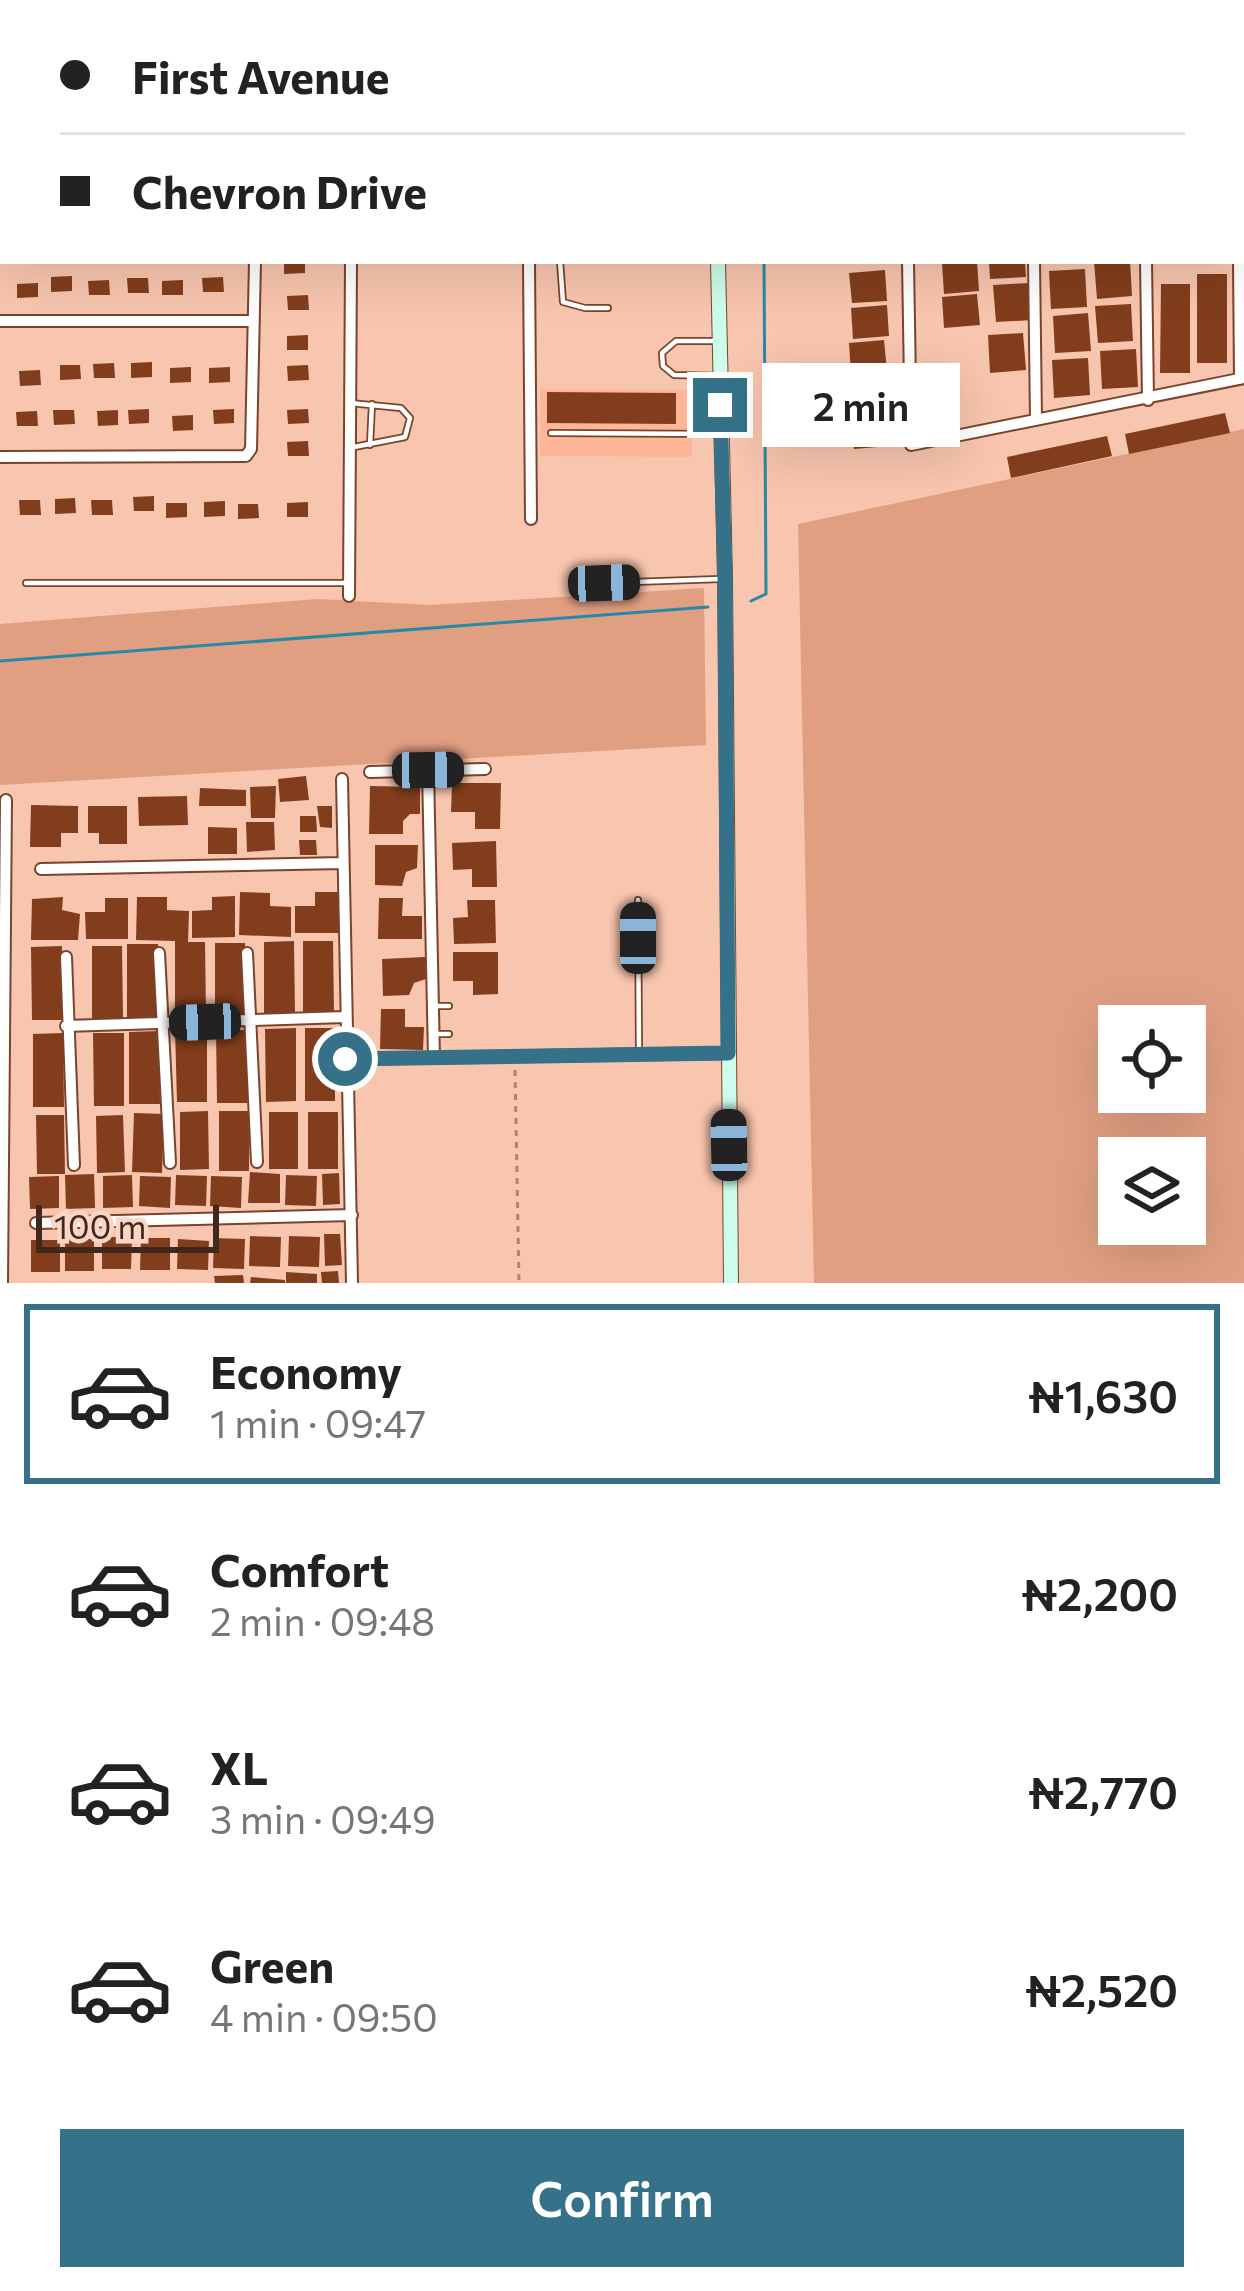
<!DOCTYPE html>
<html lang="en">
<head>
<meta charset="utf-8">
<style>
  body { margin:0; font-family:Commissioner,sans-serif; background:#f6f6f6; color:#222; height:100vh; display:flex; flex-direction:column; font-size:45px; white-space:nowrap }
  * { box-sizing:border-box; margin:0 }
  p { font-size:39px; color:#767676 }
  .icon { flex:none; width:66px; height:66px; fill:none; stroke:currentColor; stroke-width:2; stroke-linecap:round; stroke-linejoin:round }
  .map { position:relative; height:1283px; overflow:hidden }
  .details { display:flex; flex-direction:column; background:#fff; flex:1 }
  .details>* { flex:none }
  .guide { position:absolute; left:0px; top:0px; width:1245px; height:264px; box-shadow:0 12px 48px #0002; display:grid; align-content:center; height:264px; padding:0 60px; background:#fff }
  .controls { position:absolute; left:1098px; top:1005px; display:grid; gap:24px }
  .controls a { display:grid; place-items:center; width:108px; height:108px; border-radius:0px; background:#fff; box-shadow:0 12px 48px #0002; font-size:60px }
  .scale { position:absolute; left:36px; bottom:30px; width:183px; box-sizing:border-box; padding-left:12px; border:6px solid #40281d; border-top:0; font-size:33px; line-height:42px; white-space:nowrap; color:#40281d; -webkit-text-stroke:9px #fcd5c4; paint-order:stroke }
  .end { position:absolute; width:54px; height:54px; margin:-27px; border:15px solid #357289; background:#fff; box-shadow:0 0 0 6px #fff }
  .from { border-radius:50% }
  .bubble { position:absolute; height:84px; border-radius:0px; background:#fff; box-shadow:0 12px 48px #0002; font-size:39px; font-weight:600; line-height:84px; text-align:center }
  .car { position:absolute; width:36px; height:72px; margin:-36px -18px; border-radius:15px; box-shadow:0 0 9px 3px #0007; background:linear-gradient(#222 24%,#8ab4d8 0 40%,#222 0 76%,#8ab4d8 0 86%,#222 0) }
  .guide b { display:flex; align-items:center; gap:42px; height:114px; font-size:45px }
  .guide b+b { border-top:3px solid #e0e0e0 }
  .guide i { width:30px; height:30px; background:#222 }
  ul { padding:21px 0 0; list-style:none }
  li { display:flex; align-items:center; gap:36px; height:180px; margin:0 24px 18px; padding:0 36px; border:6px solid transparent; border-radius:0px }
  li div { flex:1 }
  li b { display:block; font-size:45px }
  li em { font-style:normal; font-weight:600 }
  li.current { border-color:#357289 }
  li>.icon { width:108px; height:108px; stroke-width:1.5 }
  .cta { display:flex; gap:24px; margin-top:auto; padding:24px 60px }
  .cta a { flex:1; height:138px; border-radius:0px; background:#357289; color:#fff; font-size:48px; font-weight:600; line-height:138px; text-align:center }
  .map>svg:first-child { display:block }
</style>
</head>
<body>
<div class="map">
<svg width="1244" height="1283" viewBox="0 0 1244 1283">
  <rect width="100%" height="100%" fill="#f8c5ae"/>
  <path fill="#fdb798" d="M540 389 693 390 692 457 540 456Z"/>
  <path fill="#e19f82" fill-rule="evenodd" d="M1244 429V1283H814L798 524ZM1119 1026H1185V1092H1119ZM1119 1158H1185V1224H1119Z
    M704 588 706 745 0 785V624L318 599 430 605Z"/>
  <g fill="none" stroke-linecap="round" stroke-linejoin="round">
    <path stroke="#2789a6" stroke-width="3" d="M762 0V3
      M751 601 766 594 764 261
      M0 661 708 607"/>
  </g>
  <path fill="#823e1c" d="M284 261H305V273L284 274Z
    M977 261 979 291 944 294 942 263Z
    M989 261H1025L1026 277 990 279Z
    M1094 261H1130L1132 296 1097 299Z
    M1085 269 1087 307 1051 309 1049 271Z
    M885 270 887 301 852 303 849 273Z
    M1197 274H1227V363H1197Z
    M72 276V291L51 292V277Z
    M223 277 224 292H203L202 278Z
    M127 278H148L149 293H128Z
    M109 280 110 295H89L88 281Z
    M183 280V295H162V281Z
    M38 283V297L17 298V284Z
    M1029 283 1032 320 996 322 993 285Z
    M1161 284H1190V373H1160Z
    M977 294 980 325 944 328 942 297Z
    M308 295 309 310H288L287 296Z
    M1131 304 1133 341 1098 343 1095 306Z
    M887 305 889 336 853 339 851 308Z
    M1088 313 1091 351 1055 353 1053 316Z
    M1023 333 1026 370 990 373 988 335Z
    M308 335V350H287V336Z
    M884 340 887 371 851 374 849 343Z
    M1136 349 1138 387 1102 389 1100 351Z
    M1088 358 1090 395 1054 398 1052 360Z
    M152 362V377L131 378V363Z
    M114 363 115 378H94L93 364Z
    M60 365H80L81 379 60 380Z
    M308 365 309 380 288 381 287 366Z
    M191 367V382L170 383V368Z
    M230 367V382L209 383V368Z
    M40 370 41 385 20 386 19 371Z
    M889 377 892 408 856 411 854 380Z
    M547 392 676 393V424L547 423Z
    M149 409V423L129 424 128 410Z
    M234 409V423L214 424 213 410Z
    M308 409 309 423 288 424 287 410Z
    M53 410H74L75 424 54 425Z
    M118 410V425L98 426 97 411Z
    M37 411 38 426H17L16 412Z
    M1225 413 1230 433 1129 454 1125 434Z
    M193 415V430L173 431 172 416Z
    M887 416 889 446 854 449 851 418Z
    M1107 436 1112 456 1011 478 1007 457Z
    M308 441 309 456H288L287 442Z
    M154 496V511H134L133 497Z
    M75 498 76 513 55 514V499Z
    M19 500H40L41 515H20Z
    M91 500H112L113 515H92Z
    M225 501V516L204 517V502Z
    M308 502V517H287V503Z
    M166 503H187V517L166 518Z
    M238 504H258L259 518 238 519Z
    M306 776 309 800 280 802 278 779Z
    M452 783H501L500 829H475V812H451Z
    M276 786 275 818H251L250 787Z
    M370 786 420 787V814H410L403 821V834H369Z
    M200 788 246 790V806H199Z
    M187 796 188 825 139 826 138 797Z
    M31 805 78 806V833H61V847H30Z
    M88 806H127V844H99V833H88Z
    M317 806H332V828L320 827Z
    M300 816H316L317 832H300Z
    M246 822H274L275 850 247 852Z
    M208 827 237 828V854H208Z
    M299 840H316L317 855H300Z
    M496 841 497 887H472V869L453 870 452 843Z
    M375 845H418L417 868 406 872 402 886 375 885Z
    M240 892 270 893V906L291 907V937L239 935Z
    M315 892H338V933H295V906H315Z
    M235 896V937L192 938V911L212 910V897Z
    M63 897 62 910 80 914 78 940H31L32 899Z
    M137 897H167V910L189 911 188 942H205L206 1015H175V941L136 940Z
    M105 898H128V939H86L85 912H105Z
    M379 898H403L402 916H422V939H378Z
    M467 900H495L496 943 454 944 453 918 468 917Z
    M294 941 295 1014H264V942Z
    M303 941H333L334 1014H303Z
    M215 943H245L246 1016H215Z
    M127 944H158V1017L127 1018Z
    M62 946V1020H32L31 947Z
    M92 946H122L123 1019H92Z
    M453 952H498V994L473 995V981H453Z
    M425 957 426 979 414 983 409 995 383 996 382 959Z
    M381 1009H405V1027H424L423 1050 380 1049Z
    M175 1028 207 1029V1102H177Z
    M296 1028V1101L266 1102 265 1029Z
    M305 1028H335V1101H305Z
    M216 1030H247V1103H217Z
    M159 1031 160 1104H129V1032Z
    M63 1033 64 1107H33V1034Z
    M93 1033H124V1106H94Z
    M208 1111 209 1169 180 1170V1112Z
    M219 1111H249V1171H219Z
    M269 1112H298V1169H269Z
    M308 1112H338V1169H308Z
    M134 1113 164 1114 162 1173 132 1172Z
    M36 1115H64L65 1174H37Z
    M123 1115 125 1172 97 1173 96 1116Z
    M250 1172 280 1174V1203H248Z
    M339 1173 340 1204 323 1205 322 1174Z
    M94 1174 95 1208 66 1209 65 1175Z
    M132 1175 133 1207 103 1208V1176Z
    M176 1175 207 1176 206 1206 175 1205Z
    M286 1175 317 1176 316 1206 285 1205Z
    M59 1176V1208L30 1209 29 1177Z
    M140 1176 171 1177 170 1208 139 1206Z
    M211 1176 242 1177 241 1208 210 1206Z
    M324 1234H340L342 1265 325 1266Z
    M250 1236 281 1237 280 1267 249 1266Z
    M289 1236 320 1237 319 1267 288 1266Z
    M102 1237H132L131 1269H102Z
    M141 1238H170V1270H140Z
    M214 1238 245 1239 244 1269 213 1268Z
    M65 1239H94V1271H65Z
    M178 1239 209 1241 208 1270 177 1269Z
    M31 1240H60V1272H31Z
    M338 1271 339 1283H322L321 1272Z
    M286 1272 317 1274V1283H286Z
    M243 1275 244 1283H215L214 1276Z
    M251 1277 285 1280V1283H250Z"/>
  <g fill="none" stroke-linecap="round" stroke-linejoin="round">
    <defs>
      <path id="lane" d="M560 261 563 302 585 308H608
        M717 341H676L662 353 663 366 674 375 719 376
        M350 403 401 408 410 418 405 437 354 447
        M551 433 719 434
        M370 445 372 404
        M26 583H349
        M604 583 720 579
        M638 900 639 1050
        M433 1006H449
        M433 1034H449"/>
      <path id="street" d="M516 0H628
        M808 0V3
        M892 0V3
        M979 0V3
        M1068 0V3
        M1159 0V3
        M1242 28 1244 27
        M0 50H3
        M1242 139H1244
        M0 186H3
        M529 261 531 519
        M908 261 911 445 1244 378
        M1034 261 1036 420
        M1146 261 1148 400
        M1239 261 1240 379
        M0 321H254
        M0 457 246 456 251 449 255 261
        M349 596 351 261
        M428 770 434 1058
        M370 772 485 769
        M342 779 352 1283
        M41 869 343 863
        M159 953 170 1163
        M247 953 257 1162
        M66 957 74 1165
        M66 1026 345 1017
        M345 1059 728 1053
        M36 1223 352 1215
        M2 1283 6 800"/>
      <path id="secondary" d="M716 0V3
        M718 261 725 579 731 1283"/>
    </defs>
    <use href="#lane" stroke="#79442b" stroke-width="8"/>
    <use href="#street" stroke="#79442b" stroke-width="14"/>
    <use href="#secondary" stroke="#79442b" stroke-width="16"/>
    <path stroke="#ad8573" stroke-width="3" stroke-dasharray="6 6" stroke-linecap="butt" d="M515 1070 519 1283"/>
    <use href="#lane" stroke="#fff" stroke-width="4.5"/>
    <use href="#street" stroke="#fff" stroke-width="10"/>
    <use href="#secondary" stroke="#ccfceb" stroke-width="14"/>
  </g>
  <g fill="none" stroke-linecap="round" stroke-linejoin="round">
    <path stroke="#357289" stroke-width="15" d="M345 1059 728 1053 725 579 720 405"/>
  </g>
</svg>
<div class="controls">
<a><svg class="icon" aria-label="locate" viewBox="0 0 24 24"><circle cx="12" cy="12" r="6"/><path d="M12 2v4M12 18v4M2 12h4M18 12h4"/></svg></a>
<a><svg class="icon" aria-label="layers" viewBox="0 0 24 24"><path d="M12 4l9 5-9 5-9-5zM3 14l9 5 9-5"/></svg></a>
</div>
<div class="scale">100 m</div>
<i class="end from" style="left:345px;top:1059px"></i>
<i class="end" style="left:720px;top:405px"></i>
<div class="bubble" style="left:762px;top:363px;width:198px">2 min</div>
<i class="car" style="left:604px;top:583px;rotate:88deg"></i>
<i class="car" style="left:428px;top:770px;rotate:89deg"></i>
<i class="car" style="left:638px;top:938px;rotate:0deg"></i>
<i class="car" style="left:205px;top:1022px;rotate:268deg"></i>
<i class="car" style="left:729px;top:1145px;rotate:359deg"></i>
<div class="guide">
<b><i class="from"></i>First Avenue</b>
<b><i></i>Chevron Drive</b>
</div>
</div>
<section class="details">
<ul>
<li class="current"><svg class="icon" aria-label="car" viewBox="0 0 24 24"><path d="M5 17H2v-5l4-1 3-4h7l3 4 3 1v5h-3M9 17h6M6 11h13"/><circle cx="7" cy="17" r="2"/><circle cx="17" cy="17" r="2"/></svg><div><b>Economy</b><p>1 min · 09:47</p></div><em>₦1,630</em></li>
<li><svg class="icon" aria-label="car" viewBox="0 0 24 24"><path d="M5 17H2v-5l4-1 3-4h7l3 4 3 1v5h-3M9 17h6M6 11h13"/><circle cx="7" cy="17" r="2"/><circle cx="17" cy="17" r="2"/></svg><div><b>Comfort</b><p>2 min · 09:48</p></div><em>₦2,200</em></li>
<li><svg class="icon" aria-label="car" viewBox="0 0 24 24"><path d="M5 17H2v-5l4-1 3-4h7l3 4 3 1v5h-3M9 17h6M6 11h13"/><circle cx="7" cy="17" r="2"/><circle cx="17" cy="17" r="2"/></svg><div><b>XL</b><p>3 min · 09:49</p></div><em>₦2,770</em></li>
<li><svg class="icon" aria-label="car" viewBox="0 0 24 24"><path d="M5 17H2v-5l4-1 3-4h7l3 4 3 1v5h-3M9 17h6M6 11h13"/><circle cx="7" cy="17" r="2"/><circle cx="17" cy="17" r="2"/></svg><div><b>Green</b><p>4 min · 09:50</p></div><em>₦2,520</em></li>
</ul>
<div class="cta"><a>Confirm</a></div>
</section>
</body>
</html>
